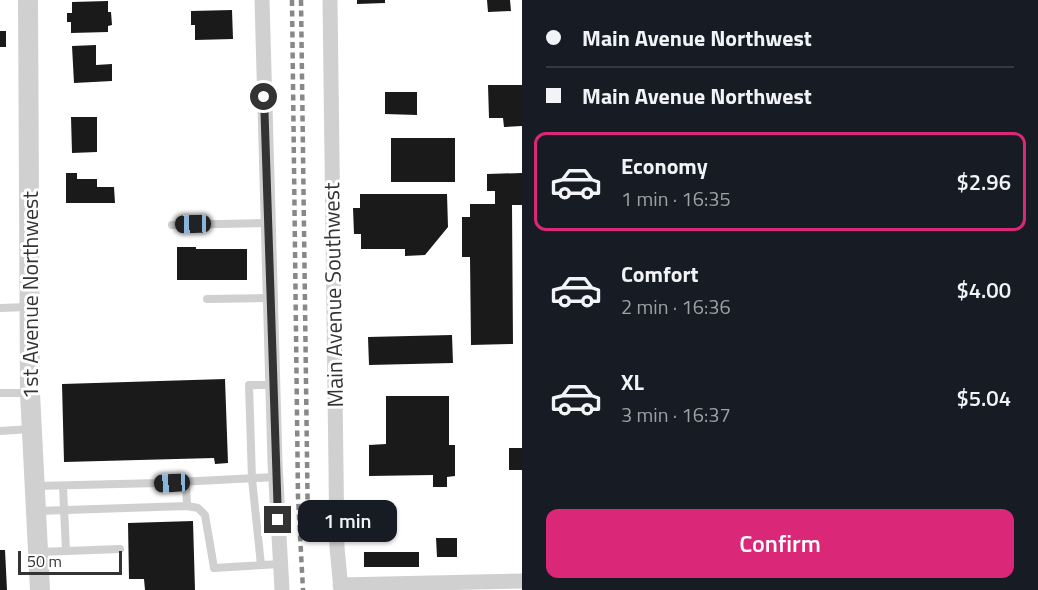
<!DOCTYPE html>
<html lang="en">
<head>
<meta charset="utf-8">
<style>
  body { margin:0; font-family:"Titillium Web",sans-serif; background:#242831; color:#f1f3f6; height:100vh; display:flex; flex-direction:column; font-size:22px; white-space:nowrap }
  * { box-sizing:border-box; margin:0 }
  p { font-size:20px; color:#9ea1a6 }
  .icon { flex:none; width:33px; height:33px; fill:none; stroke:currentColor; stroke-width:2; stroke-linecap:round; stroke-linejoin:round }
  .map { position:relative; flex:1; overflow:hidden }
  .drawer { display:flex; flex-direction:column; background:#171b24; width:516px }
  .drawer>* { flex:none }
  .top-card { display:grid; align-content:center; height:132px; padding:0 24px; background:#171b24 }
  .scale { position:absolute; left:18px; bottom:15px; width:104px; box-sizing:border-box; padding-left:6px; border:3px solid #333; border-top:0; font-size:16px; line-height:21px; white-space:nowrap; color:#333; -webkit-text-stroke:4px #fff; paint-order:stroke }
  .end { position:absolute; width:27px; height:27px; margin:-14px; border:8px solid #333; background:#fff; box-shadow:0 0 0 3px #fff }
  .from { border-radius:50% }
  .bubble { position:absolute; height:42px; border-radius:12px; background:#171b24; box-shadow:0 2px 4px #0004; font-size:20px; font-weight:600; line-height:42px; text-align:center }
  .car { position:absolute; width:18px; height:36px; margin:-18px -9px; border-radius:8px; box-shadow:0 0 4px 2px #0007; background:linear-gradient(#222 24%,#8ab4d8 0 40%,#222 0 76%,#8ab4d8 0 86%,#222 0) }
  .top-card b { display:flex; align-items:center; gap:21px; height:57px; font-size:22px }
  .top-card b+b { border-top:2px solid #363941 }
  .top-card i { width:15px; height:15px; background:#f1f3f6 }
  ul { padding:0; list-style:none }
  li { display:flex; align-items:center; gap:18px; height:99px; margin:0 12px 9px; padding:0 12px; border:3px solid transparent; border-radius:12px }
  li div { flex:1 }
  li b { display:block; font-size:22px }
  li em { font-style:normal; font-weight:600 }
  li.active { border-color:#db2777 }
  li>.icon { width:54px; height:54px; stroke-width:1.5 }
  .cta { display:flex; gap:12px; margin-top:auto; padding:12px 24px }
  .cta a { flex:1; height:69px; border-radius:12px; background:#db2777; color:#fff; font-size:24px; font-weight:600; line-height:69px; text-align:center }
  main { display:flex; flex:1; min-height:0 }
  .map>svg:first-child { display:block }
</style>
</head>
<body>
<main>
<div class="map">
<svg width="522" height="590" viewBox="0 0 522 590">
  <rect width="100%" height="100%" fill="#fff"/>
  <path fill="#1a1a1a" d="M357 0H385V3L357 4Z
    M487 0H510L511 11 488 12Z
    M108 1V12H111L112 25 108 26V32L71 33V22H67V13H72V2Z
    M232 10 233 39 195 40V25H191V11Z
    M0 31H6V47H0Z
    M96 45V65L112 64V81L74 83 72 46Z
    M488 85H522V126L504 127 503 118H489Z
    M385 92H417V115L385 114Z
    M71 117H97V152L72 153Z
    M391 138H455V182H391Z
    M66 173H77V179H97V187H114L115 203H66Z
    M522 173V205H512L513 344 471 345 470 257H462V217H470V204H495V191H487V174Z
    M360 194H447L448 227 425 255 405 256V249H361V234H354L353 208H360Z
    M177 247H196V249H247V280H177Z
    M452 335 453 363 369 365 368 337Z
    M225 379 228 463 215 464 214 458 64 462 62 384Z
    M386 396H449V445H455V476L447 477V487H433V475L369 476V445L386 444Z
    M509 448H522V470H509Z
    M193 521 195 590H145L144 579H129L128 523Z
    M436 538H457V557H437Z
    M0 550H5L7 590H0Z
    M364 552H419V567H364Z"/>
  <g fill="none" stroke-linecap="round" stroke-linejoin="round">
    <path stroke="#d0d0d0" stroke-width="8" d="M172 225 267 223
      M207 299 270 298
      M0 308 28 307
      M0 393H29
      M0 431 31 429
      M186 482 187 506
      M37 486 159 483 276 477
      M63 486 66 551
      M36 511 187 506 198 508 205 515 214 568 280 564
      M40 552 120 549
      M261 565 252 479 249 385H272"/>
    <path stroke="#d0d0d0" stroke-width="15" d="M262 0 275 463 282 590
      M330 0 337 547 341 590
      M340 585 522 581"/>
    <path stroke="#d0d0d0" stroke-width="20" d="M28 0 30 393 40 590"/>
    <path stroke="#888" stroke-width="4.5" stroke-dasharray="6 4.5" stroke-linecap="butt" d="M292 0 298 497 303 590
      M301 0 308 534"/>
  </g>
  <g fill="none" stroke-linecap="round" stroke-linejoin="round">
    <path stroke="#333" stroke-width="8" d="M264 97 278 520"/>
  </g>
  <g text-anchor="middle" stroke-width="6" stroke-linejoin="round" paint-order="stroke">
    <g font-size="22" fill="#333" stroke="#fff">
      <text transform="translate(30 295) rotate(-90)" y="8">1st Avenue Northwest</text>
      <text transform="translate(333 295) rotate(-91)" y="8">Main Avenue Southwest</text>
    </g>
  </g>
</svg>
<div class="scale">50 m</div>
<i class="end from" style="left:264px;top:97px"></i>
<i class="end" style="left:278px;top:520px"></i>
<div class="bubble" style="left:298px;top:500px;width:99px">1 min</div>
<i class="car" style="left:193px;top:224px;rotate:269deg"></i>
<i class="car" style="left:172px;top:483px;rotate:267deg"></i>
</div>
<section class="drawer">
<div class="top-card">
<b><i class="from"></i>Main Avenue Northwest</b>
<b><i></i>Main Avenue Northwest</b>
</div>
<ul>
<li class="active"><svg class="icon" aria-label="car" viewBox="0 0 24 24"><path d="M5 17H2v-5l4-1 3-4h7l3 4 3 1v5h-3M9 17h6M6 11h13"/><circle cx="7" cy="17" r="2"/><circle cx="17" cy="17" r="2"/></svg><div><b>Economy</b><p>1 min · 16:35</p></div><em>$2.96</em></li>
<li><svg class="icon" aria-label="car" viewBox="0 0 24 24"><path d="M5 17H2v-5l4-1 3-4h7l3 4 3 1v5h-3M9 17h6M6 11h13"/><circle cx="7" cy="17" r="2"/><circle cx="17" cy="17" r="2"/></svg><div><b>Comfort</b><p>2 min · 16:36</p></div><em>$4.00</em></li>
<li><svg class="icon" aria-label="car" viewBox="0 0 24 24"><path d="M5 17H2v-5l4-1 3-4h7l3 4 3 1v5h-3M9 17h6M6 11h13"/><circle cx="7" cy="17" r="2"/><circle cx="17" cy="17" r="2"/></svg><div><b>XL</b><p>3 min · 16:37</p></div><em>$5.04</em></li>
</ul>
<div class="cta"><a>Confirm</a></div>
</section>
</main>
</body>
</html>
